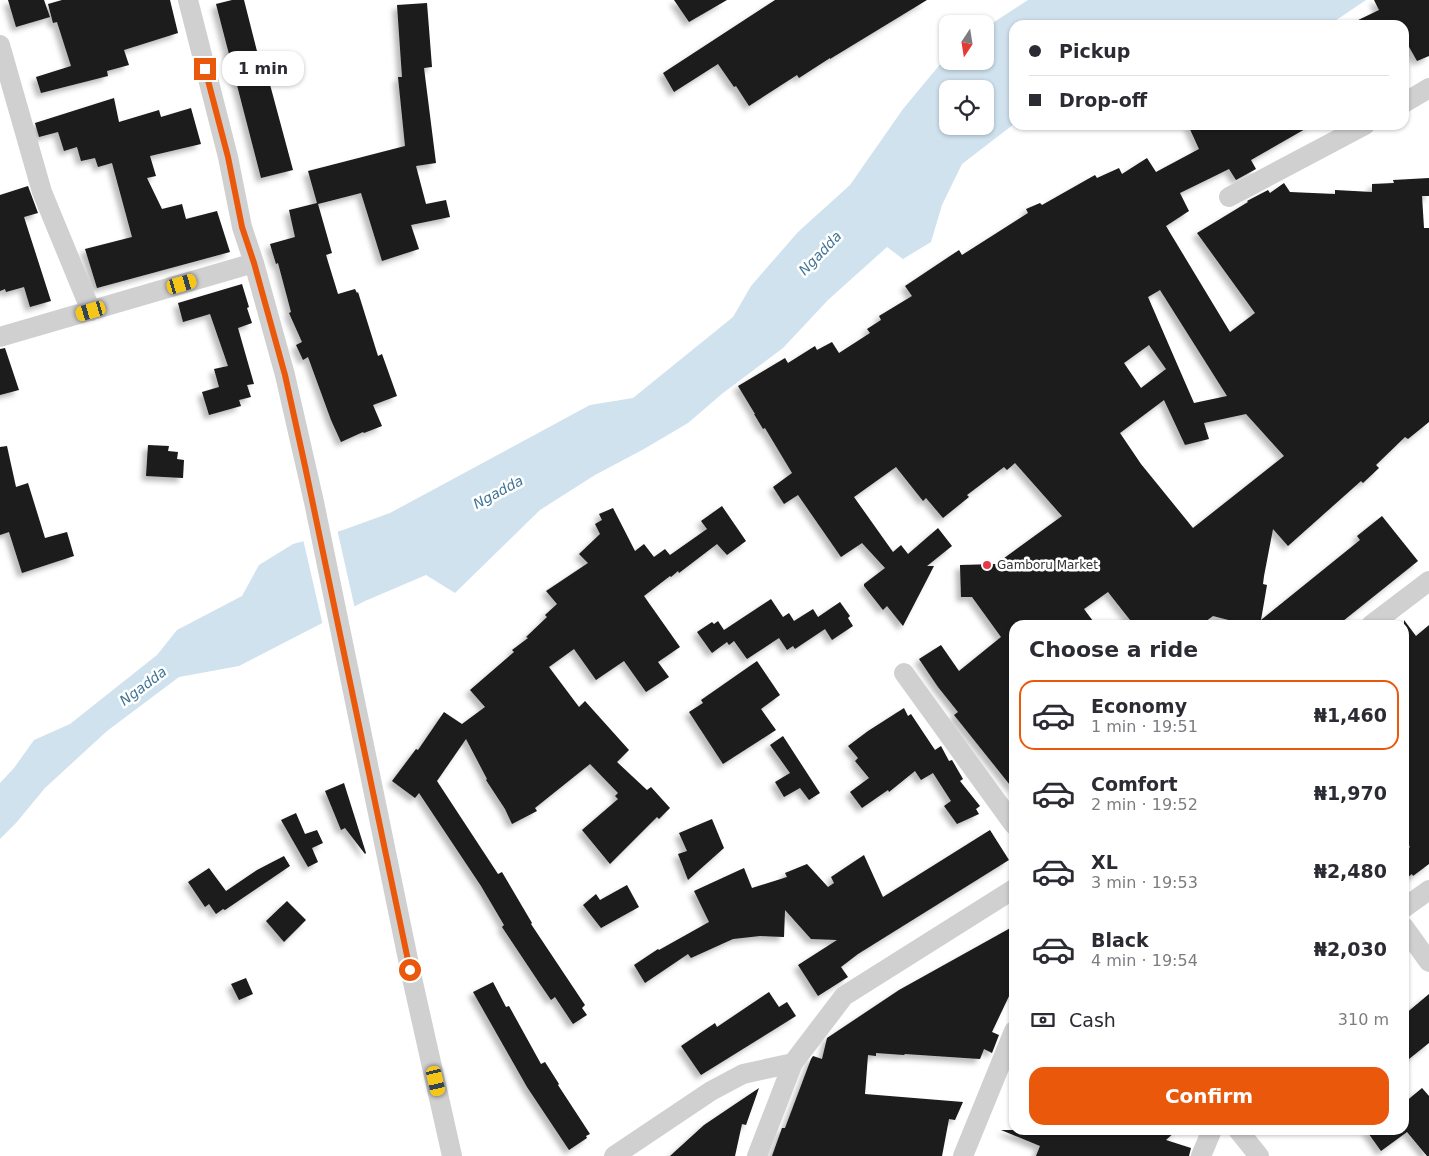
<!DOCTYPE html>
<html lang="en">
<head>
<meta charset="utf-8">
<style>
  body { margin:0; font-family:"DejaVu Sans",sans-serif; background:#f2f2f3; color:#2b2b33; height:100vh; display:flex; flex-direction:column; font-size:19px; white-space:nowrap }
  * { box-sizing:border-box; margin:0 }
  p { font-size:16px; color:#7c7c81 }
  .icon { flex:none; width:28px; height:28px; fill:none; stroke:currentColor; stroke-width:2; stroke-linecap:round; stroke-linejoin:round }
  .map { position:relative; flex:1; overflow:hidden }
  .side { position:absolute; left:1009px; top:620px; width:400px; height:515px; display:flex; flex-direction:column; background:#fff; border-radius:15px; box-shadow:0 1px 4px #0004 }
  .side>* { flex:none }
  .top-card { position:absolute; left:1009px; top:20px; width:400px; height:110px; border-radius:15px; box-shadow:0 1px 4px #0004; display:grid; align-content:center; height:110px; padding:0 20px; background:#fff }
  .needle { width:32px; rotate:192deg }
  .buttons { position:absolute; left:939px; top:15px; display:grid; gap:10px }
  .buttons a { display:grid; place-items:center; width:55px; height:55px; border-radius:10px; background:#fff; box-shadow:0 1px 4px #0004; font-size:25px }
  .end { position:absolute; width:22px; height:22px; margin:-11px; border:6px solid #ea580c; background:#fff; box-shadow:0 0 0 2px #fff }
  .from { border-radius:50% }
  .bubble { position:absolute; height:35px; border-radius:15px; background:#fff; box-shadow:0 1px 4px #0004; font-size:16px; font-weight:600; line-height:35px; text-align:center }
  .car { position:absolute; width:15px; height:30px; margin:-15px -8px; border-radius:6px; box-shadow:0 0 4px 1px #0007; background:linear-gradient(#f5c518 24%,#345 0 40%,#f5c518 0 76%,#345 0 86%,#f5c518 0) }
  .top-card b { display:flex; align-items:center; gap:18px; height:48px; font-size:19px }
  .top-card b+b { border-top:1px solid #e1e1e2 }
  .top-card i { width:12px; height:12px; background:#2b2b33 }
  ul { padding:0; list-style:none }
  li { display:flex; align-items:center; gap:15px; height:70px; margin:0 10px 8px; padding:0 10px; border:2px solid transparent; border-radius:15px }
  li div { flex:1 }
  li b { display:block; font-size:19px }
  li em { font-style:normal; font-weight:600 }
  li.current { border-color:#ea580c }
  li>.icon { width:45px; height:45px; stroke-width:1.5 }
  h2 { padding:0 20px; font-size:22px; line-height:60px }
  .pay { display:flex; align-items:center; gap:12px; height:55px; padding:0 20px; font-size:19px }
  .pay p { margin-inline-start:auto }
  .primary-button { display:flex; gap:10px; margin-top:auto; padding:10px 20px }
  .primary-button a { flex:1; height:58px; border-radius:15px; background:#ea580c; color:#fff; font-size:20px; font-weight:600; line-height:58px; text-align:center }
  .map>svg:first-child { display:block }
</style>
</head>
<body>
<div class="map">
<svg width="1429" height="1156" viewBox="0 0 1429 1156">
  <defs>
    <filter id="shadow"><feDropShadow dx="-4.5" dy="4.5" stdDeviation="2.5" flood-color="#0004"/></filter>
  </defs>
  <rect width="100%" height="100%" fill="#fff"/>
  <path fill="#cfe2ee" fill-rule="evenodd" d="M1028 0H1366L1329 25H1014V124L962 164 942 205 931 242 903 259 887 247 828 300 783 348 723 393 688 423 644 449 595 475 540 510 455 593 426 575 365 601 239 666 179 677 107 731 45 788 16 823 0 839V783L14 768 34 740 70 724 157 655 177 630 242 596 259 565 293 544 343 530 390 513 590 405 633 398 733 317 751 286 798 232 850 185 903 109 947 56 948 61H985V28ZM948 89H985V126H948Z"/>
  <path fill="#fff" d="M337 529 355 609 323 626 303 539Z"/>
  <path fill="#1a1a1a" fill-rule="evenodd" filter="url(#shadow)" d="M8 0H44L50 17 16 27Z
    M62 0H170L178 33 124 50 129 65 107 71 108 76 41 93 36 77 71 66 57 22 53 23 48 4Z
    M232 0H244L261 67 265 66 293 170 261 178 216 4Z
    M674 0H727L689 22Z
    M775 0H927L830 59V58L799 78 797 75 749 106 736 86 734 87 718 64 674 92 663 73Z
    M1374 0H1429V56L1417 61 1404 38V25H1348L1379 10Z
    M427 3 432 67 424 68 436 163 416 166 426 204 446 200 450 217 411 225 419 249 382 261 361 193 318 204 332 253 326 255 338 294 355 289 357 293 358 292 378 356 382 354 397 396 373 405 382 426 364 433 363 432 341 442 331 420 308 357 303 360 296 345 302 342 289 313 291 312 278 263 276 264 270 244 295 237 289 210 317 203 308 171 405 146 398 77H402L397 5Z
    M114 98 119 122 159 110 161 117 191 108 201 144 150 156 156 176 147 178 162 209 182 204 186 219 217 211 230 252 97 288 85 249 132 237 112 163 98 167 95 158 81 161 77 147 64 151 58 132 39 137 35 123Z
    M1188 125H1312L1251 160 1256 169 1236 180 1229 169 1180 193 1189 211 1166 226 1230 332 1255 313 1197 233 1248 202 1247 201 1268 190 1270 193 1284 183 1290 192 1335 194V190L1372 192V184L1394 183 1393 180 1429 178V196H1422L1424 228H1429V422L1408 439 1405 437 1376 465 1379 468 1363 483 1361 481 1288 546 1273 529 1264 576 1263 584 1267 585 1261 620 1360 540 1357 536 1382 516 1418 561 1338 625H1248L1213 616 1201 625H1134L1108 592 1084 609 1096 625H1014V790L954 715 958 712 938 687 919 659 941 645 959 671 1001 637 972 597H961L960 565 996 564 1062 516 1015 463 1007 470 1004 467 967 495 969 497 943 518 926 498 923 501 896 467 854 497 893 552 901 545 908 554 938 528 952 546 927 566H934L903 626 887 606 883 610 864 586V584L885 568 862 543 841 557 798 495 784 504 773 487 792 473 765 428 763 429 754 414H755L738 386 785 358 788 363 815 346 817 350 832 342 839 353 870 333 867 329 881 320 879 316 912 296 905 286 959 250 962 255 1028 213 1026 209 1040 203 1042 205 1095 175 1097 178 1119 168 1122 174 1147 158 1156 172 1199 149ZM1160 290 1227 396 1194 403 1148 297ZM1149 345 1166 369 1141 388 1124 363ZM1164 400 1185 445 1209 439 1204 423 1246 414 1284 456 1193 528 1141 464 1120 433Z
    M28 186 38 213 24 217 51 301 30 307 24 287 6 292 5 289 0 291V195Z
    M242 284 249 307 247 308 252 323 238 328 254 384 247 385 251 397 239 400 241 406 209 415 202 392 219 387 214 369 228 366 210 314 183 322 178 303Z
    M5 348 19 390 0 395V349Z
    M148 445 169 446 168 451 178 452 177 459 184 460 183 478 146 476Z
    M7 446 16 487 28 483 45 538 67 532 74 556 22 573 9 532 0 535V447Z
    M722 506 746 541 727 555 717 544 679 573 678 571 671 577 670 576 644 596 680 647 658 662 669 677 646 692 624 661 596 680 574 649 549 667 579 707 585 701 629 750 617 762 647 790 651 787 670 808 659 819 657 817 610 864 582 830 618 799 615 796 618 793 590 764 535 808 537 811 512 824 505 809 486 780 487 779 466 739 437 781 498 874 502 872 532 923 531 924 585 1005 582 1008 587 1015 573 1024 555 997 551 1000 540 984 502 927 504 925 481 886 419 793 415 798 392 781 416 749 418 750 444 712 462 724 485 707 470 690 514 652 512 650 528 638 526 637 547 617 545 615 557 604 546 591 588 563 579 554 600 534 595 524 602 520 599 514 613 508 635 551 644 544 654 557 665 549 670 555 707 529 701 521Z
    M771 599 783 617 789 613 794 621 813 609 818 617 840 602 850 616 848 618 853 626 832 640 825 629 795 649 793 646 787 650 779 638 747 659 734 641 729 645 727 642 712 653 697 632 712 622 714 624 718 621 724 630Z
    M1404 620 1416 636 1429 625V864L1413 876 1412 874 1404 880V852L1410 847 1404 837Z
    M757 661 780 695 761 709 776 730 723 764 689 712 703 703 701 700Z
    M904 708 908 716 911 714 935 750 941 746 949 761 952 760 963 779 960 781 980 806 976 809 979 814 957 824 944 806 951 801 933 773 921 780 915 771 889 792 888 790 862 808 850 792 869 778 855 761 858 758 848 746 868 731Z
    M783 736 820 793 809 800 800 788 784 797 775 782 790 773 770 745Z
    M344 783 366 853 365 854 345 828 341 830 325 791Z
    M296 813 305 834 317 830 323 843 312 848 318 862 308 867 281 820Z
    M712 819 724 848 688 880 678 854 687 851 679 833Z
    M990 830 1009 860 858 954 841 967 848 977 818 996 798 965 837 940 811 939 785 910 784 937 760 936 733 939 691 958 688 954 645 983 634 965 658 949 659 950 709 922 694 891 744 868 752 888 787 877 785 873 807 864 828 887 834 883 831 877 864 855 883 897Z
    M284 856 290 866 225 910 223 909 216 914 209 904 205 907 188 882 209 868 226 891 257 870Z
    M627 885 639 907 601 928 583 905 596 894 600 900Z
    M287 901 306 920 284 942 266 921Z
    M1014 926V996L1010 994 992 1032 999 1035 992 1053 984 1049 980 1059 905 1054 904 1055 876 1053V1056L868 1055 865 1094 963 1102 955 1120 949 1119 942 1156H772L782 1128H785L811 1059 813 1056 822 1059 827 1038 899 990Z
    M246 978 253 994 239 1000 231 984Z
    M493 982 506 1007 509 1006 541 1064 545 1062 559 1084 558 1085 590 1134 586 1136 587 1138 569 1150 527 1087 473 992Z
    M769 992 779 1007 787 1002 796 1016 701 1075 681 1046 715 1023 717 1027Z
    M1429 994V1043L1404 1063V1015Z
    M759 1088 746 1125 742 1124 735 1156H670L704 1125Z
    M1422 1088 1429 1096V1156H1427L1407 1132 1381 1151 1366 1130H1405L1404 1103Z
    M1001 1130H1177L1166 1140 1191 1148 1189 1156H1036L1040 1146Z"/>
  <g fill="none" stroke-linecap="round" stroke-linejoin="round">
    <path stroke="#d0d0d0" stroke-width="20" d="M188 0 228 157 242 227 254 263 285 375 314 502 410 969 452 1156
      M0 45 42 192 91 311
      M1404 103 1429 88
      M1229 197 1365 125
      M0 337 254 263
      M1371 625 1429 581
      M904 673 1014 825
      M1404 908 1429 890
      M1404 927 1429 962
      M1238 1130 1259 1156
      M614 1156 711 1091 743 1074 793 1063
      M757 1156 793 1063 844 996 1014 889
      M963 1156 1014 1031
      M1201 1156 1212 1130"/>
  </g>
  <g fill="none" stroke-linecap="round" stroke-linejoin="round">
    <path stroke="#ea580c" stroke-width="6" d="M205 69 228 157 242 227 254 263 285 375 305 466 410 970"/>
  </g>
  <circle fill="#e63946" stroke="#fff" stroke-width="2" cx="987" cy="565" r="5"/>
  <g text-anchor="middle" stroke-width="5" stroke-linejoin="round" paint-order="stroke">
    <g font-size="12" fill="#333" stroke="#fff" text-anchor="start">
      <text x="997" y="569">Gamboru Market</text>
    </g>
    <g font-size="14" font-style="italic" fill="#3f7597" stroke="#fff">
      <text transform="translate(820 253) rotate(-46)" y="5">Ngadda</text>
      <text transform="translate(498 492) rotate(-28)" y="5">Ngadda</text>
      <text transform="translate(143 686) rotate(-37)" y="5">Ngadda</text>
    </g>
  </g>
</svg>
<div class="buttons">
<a><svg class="needle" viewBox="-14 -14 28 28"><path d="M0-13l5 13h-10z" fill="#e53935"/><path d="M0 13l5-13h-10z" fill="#7c7c81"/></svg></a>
<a><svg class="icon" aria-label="locate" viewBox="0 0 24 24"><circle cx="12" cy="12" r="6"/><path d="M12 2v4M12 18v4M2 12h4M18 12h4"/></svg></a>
</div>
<i class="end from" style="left:410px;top:970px"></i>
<i class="end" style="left:205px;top:69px"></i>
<div class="bubble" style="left:222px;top:51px;width:82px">1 min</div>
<i class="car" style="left:182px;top:284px;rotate:74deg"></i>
<i class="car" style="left:91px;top:311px;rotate:254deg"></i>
<i class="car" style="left:436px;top:1081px;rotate:167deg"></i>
<div class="top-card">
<b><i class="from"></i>Pickup</b>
<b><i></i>Drop-off</b>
</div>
<section class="side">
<h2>Choose a ride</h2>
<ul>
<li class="current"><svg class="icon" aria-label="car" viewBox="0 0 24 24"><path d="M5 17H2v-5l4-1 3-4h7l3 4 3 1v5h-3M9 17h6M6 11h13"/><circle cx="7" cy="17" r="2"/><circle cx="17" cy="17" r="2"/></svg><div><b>Economy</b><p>1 min · 19:51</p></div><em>₦1,460</em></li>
<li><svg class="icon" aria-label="car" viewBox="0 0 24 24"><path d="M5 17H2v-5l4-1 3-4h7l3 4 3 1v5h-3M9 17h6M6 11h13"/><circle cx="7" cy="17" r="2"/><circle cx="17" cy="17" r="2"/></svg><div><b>Comfort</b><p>2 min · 19:52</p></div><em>₦1,970</em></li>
<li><svg class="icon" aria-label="car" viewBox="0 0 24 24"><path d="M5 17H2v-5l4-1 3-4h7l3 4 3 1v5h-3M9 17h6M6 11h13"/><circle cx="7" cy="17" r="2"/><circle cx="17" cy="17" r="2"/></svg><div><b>XL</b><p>3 min · 19:53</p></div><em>₦2,480</em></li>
<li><svg class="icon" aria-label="car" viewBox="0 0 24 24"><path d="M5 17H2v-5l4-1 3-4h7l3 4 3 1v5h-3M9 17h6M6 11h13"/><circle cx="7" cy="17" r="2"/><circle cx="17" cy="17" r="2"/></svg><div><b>Black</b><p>4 min · 19:54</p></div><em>₦2,030</em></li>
</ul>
<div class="pay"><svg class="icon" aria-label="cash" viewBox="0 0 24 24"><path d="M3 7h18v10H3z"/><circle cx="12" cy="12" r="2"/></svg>Cash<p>310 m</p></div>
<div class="primary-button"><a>Confirm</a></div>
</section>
</div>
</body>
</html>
